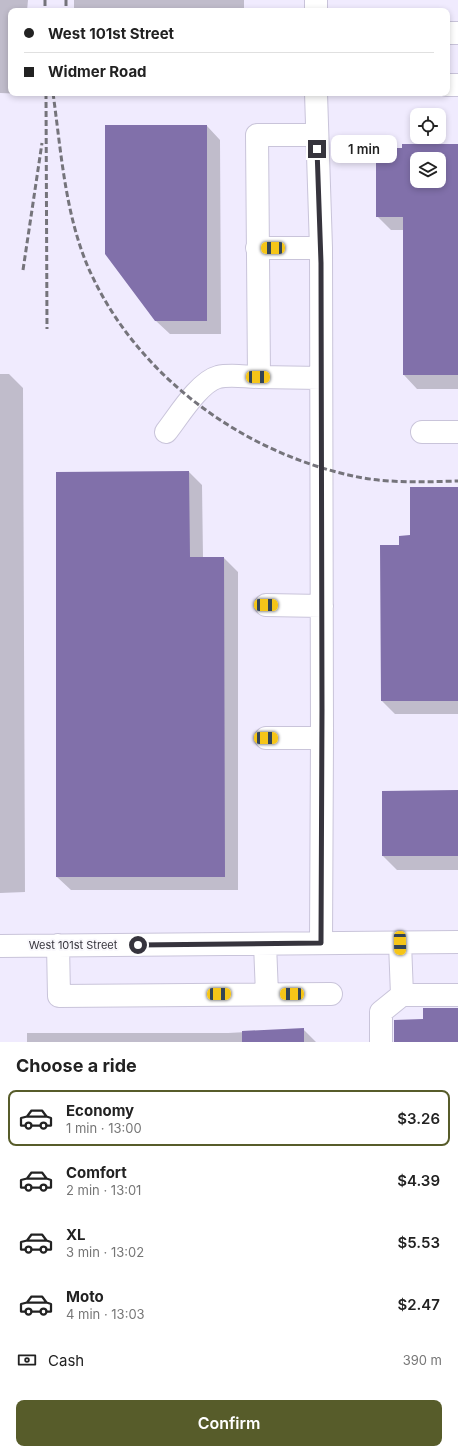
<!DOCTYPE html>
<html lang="en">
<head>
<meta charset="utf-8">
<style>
  body { margin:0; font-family:Inter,sans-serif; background:#f6f6f6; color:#222; height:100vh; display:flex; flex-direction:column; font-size:15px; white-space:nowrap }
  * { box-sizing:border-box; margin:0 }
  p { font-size:13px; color:#767676 }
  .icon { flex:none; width:22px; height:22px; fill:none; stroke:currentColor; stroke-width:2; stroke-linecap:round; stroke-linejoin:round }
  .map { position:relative; height:1042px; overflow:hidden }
  .panel { display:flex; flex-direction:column; background:#fff; flex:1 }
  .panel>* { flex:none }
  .top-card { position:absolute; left:8px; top:8px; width:442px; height:88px; border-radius:8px; box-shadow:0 2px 6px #0003; display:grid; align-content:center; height:88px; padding:0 16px; background:#fff }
  .buttons { position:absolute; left:410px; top:108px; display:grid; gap:8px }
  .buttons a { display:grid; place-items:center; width:36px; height:36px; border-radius:8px; background:#fff; box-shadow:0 2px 6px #0003; font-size:20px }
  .end { position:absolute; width:18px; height:18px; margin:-9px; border:5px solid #36343d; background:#fff; box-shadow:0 0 0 2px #fff }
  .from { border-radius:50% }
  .bubble { position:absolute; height:28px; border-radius:8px; background:#fff; box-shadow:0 2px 6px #0003; font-size:13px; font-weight:600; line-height:28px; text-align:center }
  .car { position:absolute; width:12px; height:24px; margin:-12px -6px; border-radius:5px; box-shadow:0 0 3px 1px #0007; background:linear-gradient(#f5c518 24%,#345 0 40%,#f5c518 0 76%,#345 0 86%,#f5c518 0) }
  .top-card b { display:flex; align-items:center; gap:14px; height:38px; font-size:15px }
  .top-card b+b { border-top:1px solid #e0e0e0 }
  .top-card i { width:10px; height:10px; background:#222 }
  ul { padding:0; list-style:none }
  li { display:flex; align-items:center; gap:12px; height:56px; margin:0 8px 6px; padding:0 8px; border:2px solid transparent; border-radius:8px }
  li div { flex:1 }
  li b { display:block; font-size:15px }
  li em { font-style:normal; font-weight:600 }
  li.selected { border-color:#575c2a }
  li>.icon { width:36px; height:36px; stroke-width:1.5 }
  h2 { padding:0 16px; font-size:18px; line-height:48px }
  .pay { display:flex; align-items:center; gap:10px; height:44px; padding:0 16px; font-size:15px }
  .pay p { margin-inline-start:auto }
  .button { display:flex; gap:8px; margin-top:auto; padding:8px 16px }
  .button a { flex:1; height:46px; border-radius:8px; background:#575c2a; color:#fff; font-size:16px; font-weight:600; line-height:46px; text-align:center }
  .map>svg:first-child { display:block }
</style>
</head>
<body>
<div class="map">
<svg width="458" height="1042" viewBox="0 0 458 1042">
  <rect width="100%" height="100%" fill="#f9f8fc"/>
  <path fill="#f0ebfe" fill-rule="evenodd" d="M0 0H458V1042H0ZM11 11H447V93H11ZM417 115H439V137H417ZM417 159H439V181H417Z"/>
  <path fill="#0003" fill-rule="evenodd" d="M0 0H28L27 11H11V93L26 94 0 93Z
    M74 0H244V11H74Z
    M207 126 220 140 221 334H170L156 321Z
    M458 145V389H417L404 375V230H391L377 216 403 149ZM417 159H439V181H417Z
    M0 374H9L23 388 25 892 0 893Z
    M189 472 202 485 203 558H224L238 572V890H71L57 877Z
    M458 488V714H395L382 701 400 546Z
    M458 791V870H397L383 856V792Z
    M303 1029 316 1042H27V1033H228Z"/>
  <path fill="#8170aa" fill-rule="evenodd" d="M105 125H207V321H155L105 254Z
    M402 144H458V375H403V217H376V148H402ZM417 159H439V181H417Z
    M189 471 190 557H224L225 877H56V472Z
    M410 487H458V701H381L380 545H399V536L410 535Z
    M458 790V856H382V791Z
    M423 1008H458V1042H394V1020L423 1019Z
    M304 1028V1042H242V1031Z"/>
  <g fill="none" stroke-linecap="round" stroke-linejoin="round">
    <defs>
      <path id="minor" d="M316 11V0
        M447 33H458
        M447 85H458
        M316 93 321 248 322 738 321 943
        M316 135H257L259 377 321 378
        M257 248H321
        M166 432C178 417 199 382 218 377 231 374 246 377 259 377
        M422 432H458
        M266 605 322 606
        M266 738H322
        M400 943 402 995H458
        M265 944 267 994
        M58 945 59 996 331 994
        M0 946 458 942
        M381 1042V1012L402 995"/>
    </defs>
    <use href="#minor" stroke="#c9c4da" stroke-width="24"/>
    <use href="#minor" stroke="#fff" stroke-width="22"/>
    <path stroke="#75747b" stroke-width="3" stroke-dasharray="6 3" stroke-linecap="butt" d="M45 0V11
      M66 0V11
      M46 93 47 329
      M53 93C61 151 65 213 88 267 136 377 246 456 363 478 394 483 426 482 458 481
      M23 270 42 143"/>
  </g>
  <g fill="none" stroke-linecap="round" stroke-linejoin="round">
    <path stroke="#36343d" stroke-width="5" d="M138 945 321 943 322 709 321 263 317 149"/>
  </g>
  <g text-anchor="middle" stroke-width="4" stroke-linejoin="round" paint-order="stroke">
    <g font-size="11" fill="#36343d" stroke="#f9f8fc">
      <text x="73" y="949">West 101st Street</text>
    </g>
  </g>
</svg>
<div class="buttons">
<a><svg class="icon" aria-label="locate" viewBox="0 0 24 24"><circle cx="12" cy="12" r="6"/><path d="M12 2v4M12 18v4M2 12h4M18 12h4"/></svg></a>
<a><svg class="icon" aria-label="layers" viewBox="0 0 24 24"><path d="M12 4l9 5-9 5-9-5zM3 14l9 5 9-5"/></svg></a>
</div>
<i class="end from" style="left:138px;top:945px"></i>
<i class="end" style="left:317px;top:149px"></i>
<div class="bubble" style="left:331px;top:135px;width:66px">1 min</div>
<i class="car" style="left:273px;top:248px;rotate:270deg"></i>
<i class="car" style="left:258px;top:377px;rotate:91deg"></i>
<i class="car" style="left:266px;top:605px;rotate:91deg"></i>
<i class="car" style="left:266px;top:738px;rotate:91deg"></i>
<i class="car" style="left:400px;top:943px;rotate:179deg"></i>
<i class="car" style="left:219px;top:994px;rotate:89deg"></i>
<i class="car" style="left:292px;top:994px;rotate:270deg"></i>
<div class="top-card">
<b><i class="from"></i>West 101st Street</b>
<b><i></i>Widmer Road</b>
</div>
</div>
<section class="panel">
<h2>Choose a ride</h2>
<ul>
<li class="selected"><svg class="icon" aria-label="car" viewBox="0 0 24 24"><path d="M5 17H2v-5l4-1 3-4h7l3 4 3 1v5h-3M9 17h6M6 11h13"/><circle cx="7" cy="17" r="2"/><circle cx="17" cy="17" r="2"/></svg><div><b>Economy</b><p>1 min · 13:00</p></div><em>$3.26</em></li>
<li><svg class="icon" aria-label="car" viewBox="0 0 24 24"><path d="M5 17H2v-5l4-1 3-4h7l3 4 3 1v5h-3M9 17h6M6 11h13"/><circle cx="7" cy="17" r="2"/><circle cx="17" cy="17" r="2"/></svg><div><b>Comfort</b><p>2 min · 13:01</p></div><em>$4.39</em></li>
<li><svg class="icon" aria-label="car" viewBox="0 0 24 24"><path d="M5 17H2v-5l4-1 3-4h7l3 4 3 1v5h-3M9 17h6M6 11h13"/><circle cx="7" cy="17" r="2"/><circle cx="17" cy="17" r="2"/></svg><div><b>XL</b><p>3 min · 13:02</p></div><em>$5.53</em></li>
<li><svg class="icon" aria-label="car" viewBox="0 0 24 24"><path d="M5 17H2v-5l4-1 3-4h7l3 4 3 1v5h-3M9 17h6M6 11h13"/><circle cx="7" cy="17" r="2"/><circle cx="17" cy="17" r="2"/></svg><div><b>Moto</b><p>4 min · 13:03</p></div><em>$2.47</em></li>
</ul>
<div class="pay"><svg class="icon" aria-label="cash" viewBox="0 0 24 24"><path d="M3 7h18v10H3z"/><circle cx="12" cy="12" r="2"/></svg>Cash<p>390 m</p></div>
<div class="button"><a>Confirm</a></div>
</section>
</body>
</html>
